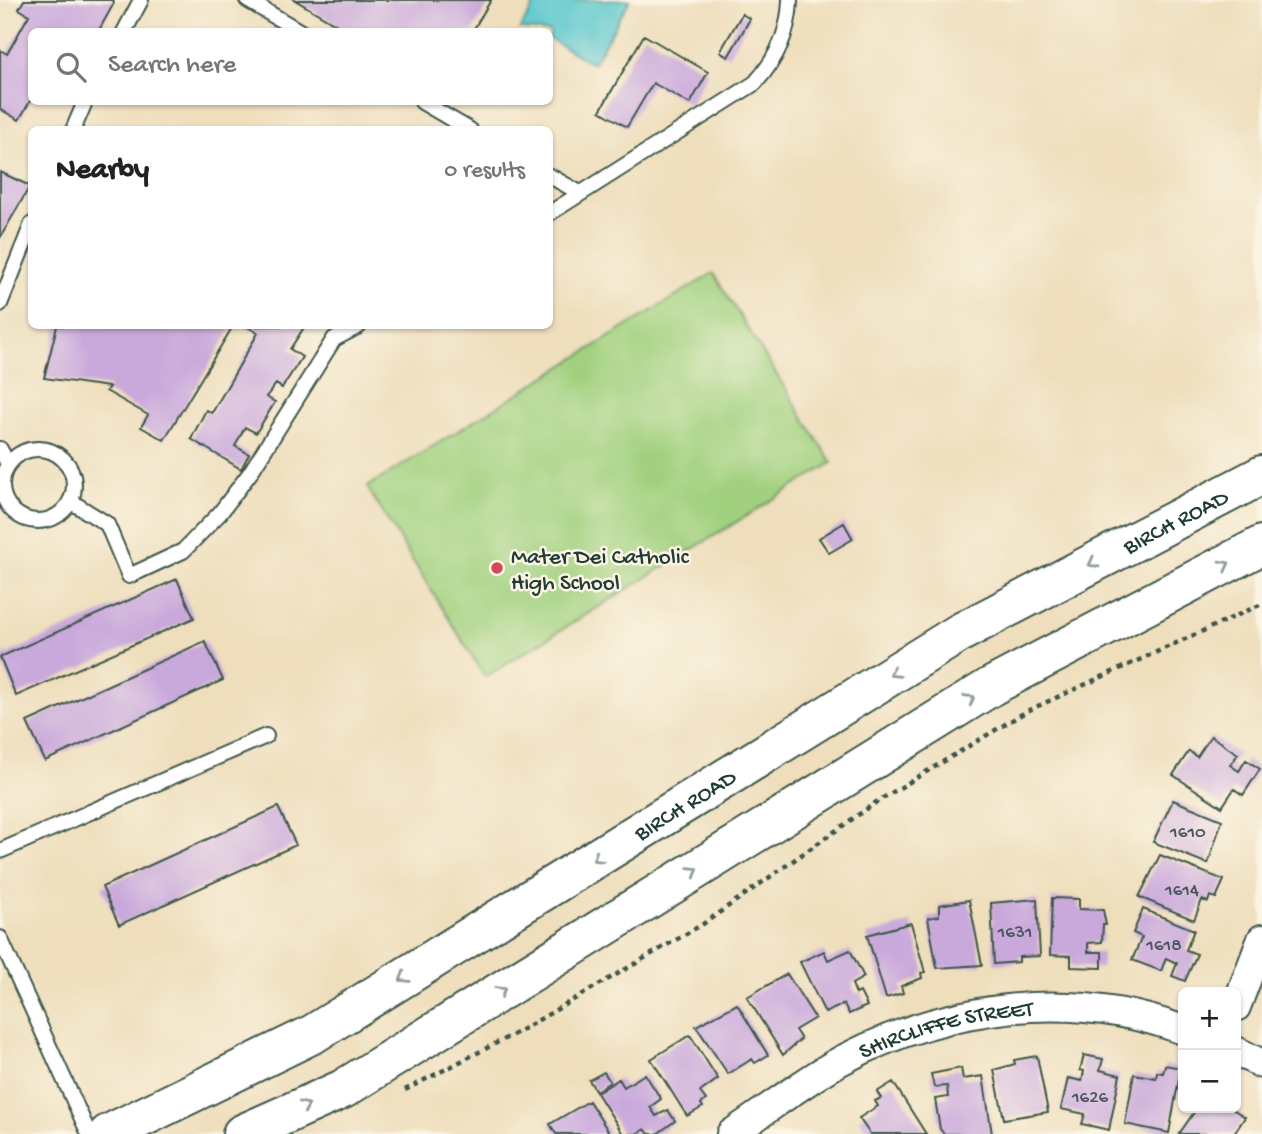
<!DOCTYPE html>
<meta charset="utf-8">
<style>
body{margin:0;font-family:"Gochi Hand",sans-serif;background:#f2f2f2;color:#222}
.controls{position:absolute;right:21px;bottom:21px;display:grid;overflow:hidden;border-radius:10px;box-shadow:0 2px 5px #0004}
.controls button{width:63px;height:63px;display:grid;place-items:center;padding:0;border:0;border-bottom:2px solid #e0e0e0;background:#fff;color:#222;font:35px sans-serif}
.list{margin:0;padding:0;list-style:none}
h2{display:flex;justify-content:space-between;align-items:center;height:91px;margin:0;padding:0 28px;font-size:30px}
h2 small{font-size:23px;font-weight:400;color:#767676}
.icon{flex:none;width:38px;height:38px;fill:none;stroke:currentColor;stroke-width:2;stroke-linecap:round;stroke-linejoin:round}
.map{position:relative;flex:none;width:1262px;height:1134px;overflow:hidden}
.search{position:absolute;background:#fff;box-shadow:0 2px 5px #0004;left:28px;top:28px;width:525px;height:77px;display:flex;align-items:center;gap:18px;box-sizing:border-box;padding:0 24px;border-radius:10px;color:#767676;font-size:26px}
.panel{position:absolute;background:#fff;box-shadow:0 2px 5px #0004;left:28px;top:126px;width:525px;height:203px;border-radius:10px}
.map>svg:first-child{display:block}
.green{fill:#a1d17f;stroke:#60875a;stroke-width:2}
.water{fill:#5bc8ce;stroke:#3d8281;stroke-width:2}
.building{fill:#c9a9db}
.lines{fill:none;stroke-linecap:round;stroke-linejoin:round}
.service-casing{stroke:#3e5548;stroke-width:18}
.minor-casing{stroke:#3e5548;stroke-width:32}
.secondary-casing{stroke:#3e5548;stroke-width:42}
.path{stroke:#3e5548;stroke-width:4.5;stroke-dasharray:5 5;stroke-linecap:butt}
.service{stroke:#fff;stroke-width:14}
.minor{stroke:#fff;stroke-width:28}
.secondary{stroke:#fff;stroke-width:38}
.oneway{stroke:#8f9e9a}
.poi-dot{fill:#d1495b;stroke:#fcf5e5;stroke-width:2.5}
.labels{text-anchor:middle;stroke-width:5;stroke-linejoin:round;paint-order:stroke}
.number-label{font-size:19px;fill:#4a585e}
.street-label{font-size:23px;fill:#1f3d34;stroke:#fcf5e5}
.poi-label{font-size:23px;fill:#1f3d34;stroke:#fcf5e5;text-anchor:start}
</style>
<div class="map">
<svg width="1262" height="1134" viewBox="0 0 1262 1134">
<rect width="100%" height="100%" fill="#fcf5e5"/>
<filter id="ink" filterUnits="userSpaceOnUse"><feTurbulence type="fractalNoise" baseFrequency=".0143" numOctaves="2"/><feDisplacementMap in="SourceGraphic" scale="14" xChannelSelector="R" yChannelSelector="G"/><feConvolveMatrix kernelMatrix="1 2 1 2 8 2 1 2 1" color-interpolation-filters="sRGB"/></filter>
<filter id="wash" filterUnits="userSpaceOnUse"><feTurbulence type="fractalNoise" baseFrequency=".00686" numOctaves="4" result="noise"/><feDisplacementMap in="SourceGraphic" scale="28" xChannelSelector="R" yChannelSelector="G"/><feGaussianBlur stdDeviation="1.57" result="paint"/><feColorMatrix in="noise" values="0 0 0 0 0 0 0 0 0 0 0 0 0 0 0 0 0 1.4 0 .05"/><feComposite in="paint" operator="in"/></filter>
<g filter="url(#wash)">
<rect width="100%" height="100%" fill="#eedebc"/>
<path class="green" d="M713,273L832,463L485,677L367,487Z"/>
<path class="water" d="M537,0H630L593,64L550,39V32L520,29Z"/>
<g id="blocks">
<path class="building" d="M24,0H113L114,3L98,32H32V98L19,120L0,109V50L7,54L29,15L19,9Z
M295,0H491L472,32H349Z
M742,14L750,19L728,57L720,52Z
M644,35L708,72L690,104L653,83L627,127L600,111Z
M0,172L30,186L0,238Z
M57,326H233L164,440L141,427L148,415L106,391L109,387L44,378Z
M246,326H305L290,349L302,357L282,388L276,384L266,397L275,402L256,433L245,427L235,446L249,454L241,469L191,439L206,410L212,413L258,333Z
M844,523L853,539L829,553L819,538Z
M177,579L194,618L16,696L0,657Z
M205,641L223,680L45,761L27,722Z
M1211,736L1238,754L1230,765L1239,771L1246,760L1260,769L1243,795L1234,789L1222,807L1173,775L1189,751L1197,757Z
M1173,800L1222,820L1208,864L1153,842Z
M278,807L296,845L119,925L102,887Z
M1160,855L1224,880L1216,898L1210,896L1208,902L1202,900L1194,920L1139,897Z
M1052,898L1079,899V909L1103,910L1106,925H1103L1102,942L1088,943V952H1102V968L1071,967V956L1050,955Z
M1037,899L1040,956L1019,957V962L994,964L991,903Z
M969,900L982,965L937,968L928,918L939,916V905Z
M1143,909L1194,930L1186,950L1197,954L1185,981L1172,976L1177,963L1166,958L1161,971L1132,960L1142,937L1133,933Z
M911,923L925,972L921,973L922,978L901,986L903,993L886,998L867,935Z
M850,950L864,977L852,984L856,994L860,992L867,1006L849,1014L844,1004L825,1013L800,962L824,951L828,960Z
M787,974L815,1018L795,1030L801,1039L783,1055L747,997Z
M737,1004L768,1055L755,1063L752,1059L728,1074L696,1026Z
M690,1035L718,1079L700,1092L706,1100L701,1104L703,1107L687,1116L651,1059Z
M1084,1055L1103,1059L1100,1070L1120,1075L1109,1130L1082,1124L1085,1114L1061,1109L1068,1078L1082,1081L1084,1071L1080,1070Z
M1037,1056L1048,1112L1004,1119L994,1070L1015,1064L1014,1060Z
M1165,1065L1181,1068L1169,1133L1125,1124L1134,1074L1156,1078L1157,1072L1163,1073Z
M961,1068L963,1079L983,1076L992,1134H944L940,1129L935,1099L948,1097L947,1086L934,1087L931,1074Z
M604,1072L610,1082L596,1091L589,1080Z
M645,1074L661,1099L650,1107L656,1116L668,1110L675,1121L657,1134H649L645,1129L636,1134H623L597,1093L619,1079L624,1087Z
M893,1082L926,1134H870L859,1118L878,1106L875,1101L881,1098L877,1092Z
M589,1101L610,1134H556L550,1124Z
M1197,1108H1231L1245,1117L1234,1134H1179Z"/>
</g>
</g>
<g filter="url(#ink)">
<use href="#blocks" fill-opacity="0" stroke="#3e5548" stroke-width="2"/>
<g class="lines">
<defs>
<path id="service" d="M247,0L301,32
M124,32L141,0
M422,102L470,130
M73,130L85,102
M550,176L580,193
M550,213L755,83C777,59 789,33 790,0
M0,304L32,224
M0,449L8,464
M2 485a36 36 0 1 1 72 0a36 36 0 1 1-72 0Z
M70,501L107,524L129,576L183,551L220,513L250,473L334,339L359,326
M0,851L266,736
M0,938L89,1134"/>
<g id="minor">
<path d="M1236,1007L1262,939"/>
<path d="M1236,1051L1262,1064"/>
<path id="s1" d="M731,1134C767,1110 804,1081 842,1060C947,1005 1071,988 1183,1030"/>
</g>
<g id="secondary">
<path id="s2" d="M108,1134L313,1034L961,632L1262,475"/>
<path d="M242,1134L343,1089L992,686L1262,545"/>
</g>
</defs>
<use href="#service" class="service-casing"/>
<use href="#minor" class="minor-casing"/>
<use href="#secondary" class="secondary-casing"/>
<path class="path" d="M405,1090L518,1032L703,924L878,801L1027,711L1262,604"/>
<use href="#service" class="service"/>
<use href="#minor" class="minor"/>
<use href="#secondary" class="secondary"/>
</g>
<defs><path id="oneway-chevron" d="M-2-3.5L2.5 0L-2 3.5" fill="none" stroke-width="1.6" stroke-linecap="round" stroke-linejoin="round" transform="scale(1.75)"/></defs>
<g class="oneway">
<use href="#oneway-chevron" transform="translate(1093 563) rotate(152)"/>
<use href="#oneway-chevron" transform="translate(1225 565) rotate(-28)"/>
<use href="#oneway-chevron" transform="translate(894 673) rotate(148)"/>
<use href="#oneway-chevron" transform="translate(970 699) rotate(-32)"/>
<use href="#oneway-chevron" transform="translate(597 858) rotate(148)"/>
<use href="#oneway-chevron" transform="translate(694 871) rotate(-32)"/>
<use href="#oneway-chevron" transform="translate(404 978) rotate(148)"/>
<use href="#oneway-chevron" transform="translate(501 991) rotate(-32)"/>
<use href="#oneway-chevron" transform="translate(305 1106) rotate(-24)"/>
</g>
</g>
<circle class="poi-dot" cx="497" cy="568" r="7"/>
<g class="labels">
<g class="number-label">
<text x="1188" y="837">1610</text>
<text x="1182" y="895">1614</text>
<text x="1015" y="937">1631</text>
<text x="1164" y="950">1618</text>
<text x="1090" y="1102">1626</text>
</g>
<g class="street-label">
<text dy="8" stroke="none"><textPath href="#s2" startOffset="1232">BIRCH ROAD</textPath></text>
<text dy="8" stroke="none"><textPath href="#s2" startOffset="665">BIRCH ROAD</textPath></text>
<text dy="8" stroke="none"><textPath href="#s1" startOffset="243">SHIRCLIFFE STREET</textPath></text>
</g>
<g class="poi-label">
<text x="511" y="563">Mater Dei Catholic<tspan x="511" dy="26">High School</tspan></text>
</g>
</g>
</svg>
<div class="controls">
<button>+</button>
<button>−</button>
</div>
<div class="search"><svg class="icon" aria-label="search" viewBox="0 0 24 24"><circle cx="10" cy="10" r="6"/><path d="M15 15l6 6"/></svg>Search here</div>
<section class="panel">
<h2>Nearby<small>0 results</small></h2>
<ul class="list">
</ul>
</section>
</div>
